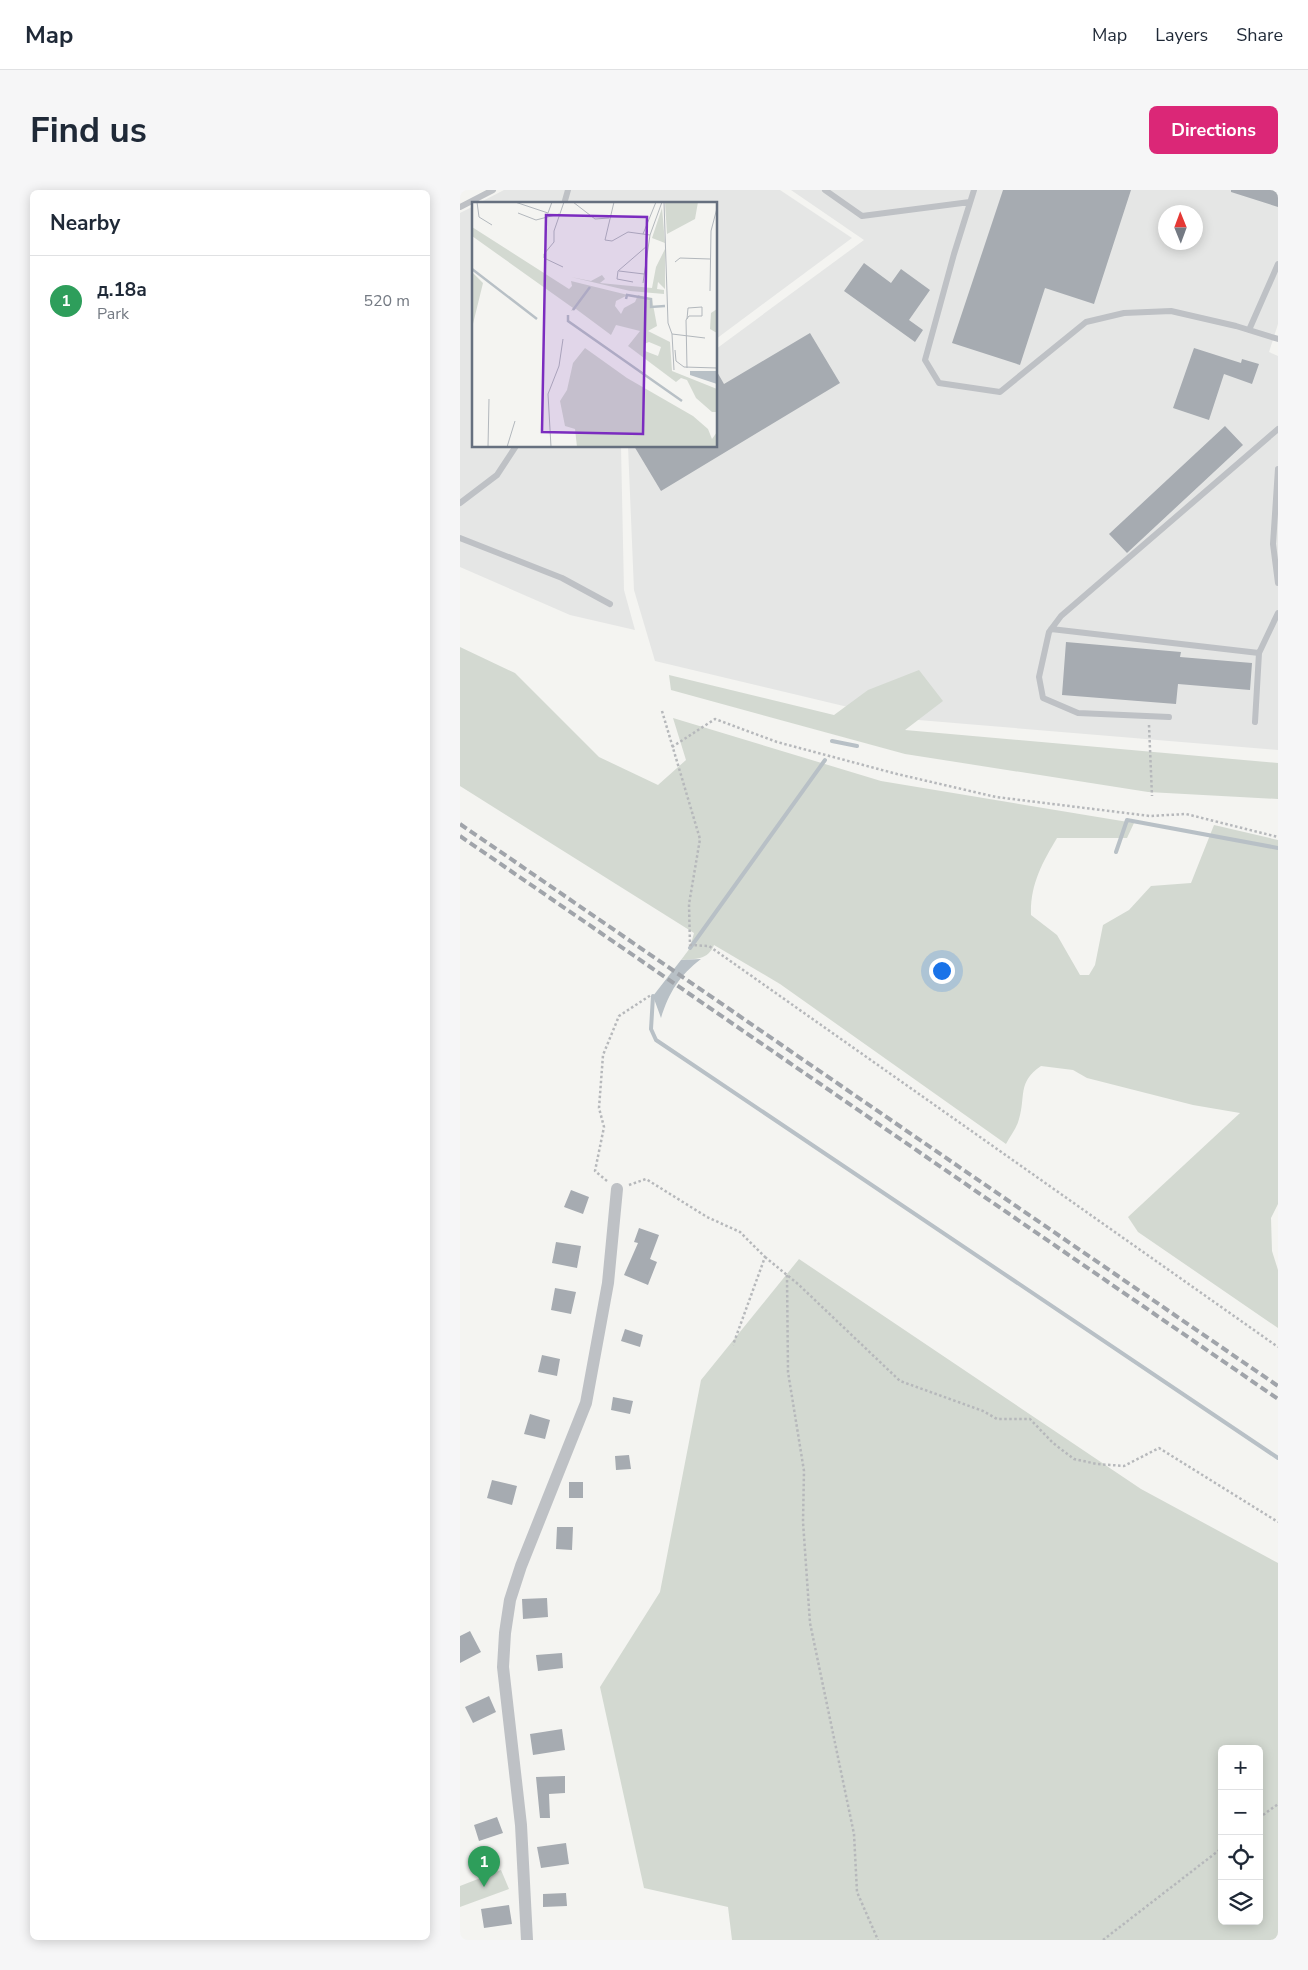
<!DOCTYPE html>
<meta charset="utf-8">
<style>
body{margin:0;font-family:"Nunito Sans",sans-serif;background:#f6f6f7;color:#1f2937}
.controls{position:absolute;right:15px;bottom:15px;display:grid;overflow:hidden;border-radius:8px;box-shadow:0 2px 12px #0003}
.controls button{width:45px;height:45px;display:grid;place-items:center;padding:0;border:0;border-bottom:1px solid #e0e1e3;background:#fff;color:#1f2937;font:25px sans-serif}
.compass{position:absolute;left:698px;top:15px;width:45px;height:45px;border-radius:50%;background:#fff;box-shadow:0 2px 12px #0003;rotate:359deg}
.you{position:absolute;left:481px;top:780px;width:18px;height:18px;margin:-12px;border:4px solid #fff;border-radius:50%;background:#1a73e8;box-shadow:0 0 0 8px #1a73e833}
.badge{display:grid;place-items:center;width:32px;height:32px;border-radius:50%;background:#db2777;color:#fff;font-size:16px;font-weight:700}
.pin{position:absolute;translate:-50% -41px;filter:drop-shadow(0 1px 2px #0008)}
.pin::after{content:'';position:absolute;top:26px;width:18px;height:15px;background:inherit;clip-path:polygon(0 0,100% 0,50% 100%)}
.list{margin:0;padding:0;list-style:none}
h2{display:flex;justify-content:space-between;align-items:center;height:65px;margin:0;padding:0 20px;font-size:21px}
h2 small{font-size:16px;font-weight:400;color:#747a83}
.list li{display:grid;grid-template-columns:32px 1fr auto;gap:15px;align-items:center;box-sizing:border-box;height:90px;padding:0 20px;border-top:1px solid #e0e1e3}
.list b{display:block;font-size:19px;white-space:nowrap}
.list p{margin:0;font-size:16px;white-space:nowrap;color:#747a83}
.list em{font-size:16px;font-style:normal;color:#747a83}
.icon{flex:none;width:28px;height:28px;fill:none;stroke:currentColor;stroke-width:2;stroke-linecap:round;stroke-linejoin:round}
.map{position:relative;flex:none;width:818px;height:1750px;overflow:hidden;border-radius:8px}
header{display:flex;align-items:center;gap:30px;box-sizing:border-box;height:70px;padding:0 25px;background:#fff;border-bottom:1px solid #e0e1e3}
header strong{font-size:24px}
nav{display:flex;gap:28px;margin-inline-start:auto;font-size:18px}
.intro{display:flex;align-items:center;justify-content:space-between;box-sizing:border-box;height:120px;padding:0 30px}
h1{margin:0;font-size:35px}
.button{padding:12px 22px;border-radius:8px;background:#db2777;color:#fff;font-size:18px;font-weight:700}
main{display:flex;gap:30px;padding:0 30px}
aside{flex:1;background:#fff;border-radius:8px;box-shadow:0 2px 12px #0003}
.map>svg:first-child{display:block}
.built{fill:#e5e6e5;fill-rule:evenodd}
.green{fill:#d3d9d1;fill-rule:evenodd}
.water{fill:#b8c0c6}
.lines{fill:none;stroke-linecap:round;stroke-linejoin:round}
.stream{stroke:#b8c0c6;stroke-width:4}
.building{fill:#a6abb1}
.path{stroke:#b6b8bb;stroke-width:2.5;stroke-dasharray:2.5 2.5;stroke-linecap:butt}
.service{stroke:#bec1c5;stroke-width:6}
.minor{stroke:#bec1c5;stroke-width:12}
.rail{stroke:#a0a4aa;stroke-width:4;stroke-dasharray:8 4;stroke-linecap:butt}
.inset-river{fill:none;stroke:#b8c0c6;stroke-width:2.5}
.inset-road{fill:none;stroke:#b2b7bc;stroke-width:1}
.view{fill:#7b2cbf;fill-opacity:0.15;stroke:#7b2cbf;stroke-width:2.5}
.inset-edge{fill:none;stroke:#66707f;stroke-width:2.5}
</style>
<header>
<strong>Map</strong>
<nav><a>Map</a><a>Layers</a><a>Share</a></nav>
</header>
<div class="intro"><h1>Find us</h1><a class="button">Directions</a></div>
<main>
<aside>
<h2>Nearby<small></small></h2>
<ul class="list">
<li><span class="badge" style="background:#2e9e5b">1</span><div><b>д.18а</b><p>Park</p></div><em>520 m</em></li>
</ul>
</aside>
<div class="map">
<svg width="818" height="1750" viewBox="0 0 818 1750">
<rect width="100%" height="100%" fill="#f4f4f1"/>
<path class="built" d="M44,0H320L392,48L256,149V14H17Z
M331,0H818V134L809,162L818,166V560L434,528L195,471L174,400L168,256H256V159L404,50ZM706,22H736V52H706Z
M14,16V256H161L164,400L175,440L110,425L0,377V23Z"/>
<path class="green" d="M0,457L55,483L139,567L198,595L226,570L213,528L421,591L674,633L667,648H597C582,673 570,695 571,725L597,745L620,785H629L635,775L643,735L669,720L691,696L731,693L754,635L818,650V1014L811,1028L812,1061L818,1080V1138L678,1042L668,1027L780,923L733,915L627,888L613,880L581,876C557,892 566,907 559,929C557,938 550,946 546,954L320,794L254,755C248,770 236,769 221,770L230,758L234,743L0,596Z
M459,480L483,511L445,540L818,573V609L688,602L445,564L211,500L209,485L374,525L408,500Z
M339,1069L681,1299L818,1373V1750H272L268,1717L184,1698L140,1497L200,1402L241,1190ZM762,1559H799V1731H762Z
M41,1680L49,1699L0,1717V1696Z"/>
<path class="water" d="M241,769C220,785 209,802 201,828L193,806L221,770Z"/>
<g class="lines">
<path class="stream" d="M372,551L397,556
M656,662L667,630L818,658
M230,758L365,570
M193,806L191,839L196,850L818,1268"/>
</g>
<path class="building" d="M543,0H671L634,114L585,98L560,175L492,153Z
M771,0H818V17L771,2Z
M404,73L431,93L441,79L470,100L449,130L463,140L455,152L384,101Z
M350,143L380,193L201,301L174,256H256V180L264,194Z
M734,158L781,173L782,169L799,174L792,194L764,184L749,230L713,218Z
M765,236L783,255L667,363L649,344Z
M606,452L721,462L720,467L792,473L790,500L718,494L716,514L602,505Z
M111,1000L129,1007L123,1024L104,1017Z
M179,1038L199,1045L190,1069L197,1072L188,1095L164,1085L178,1053L174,1052Z
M96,1052L121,1056L117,1078L92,1073Z
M95,1098L116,1102L111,1124L91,1120Z
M165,1139L183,1145L180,1157L161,1151Z
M82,1165L100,1169L97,1186L78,1182Z
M153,1207L173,1211L170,1224L151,1220Z
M70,1224L90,1230L85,1249L64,1244Z
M169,1265L171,1279L156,1280L155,1266Z
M32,1290L57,1296L52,1315L27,1308Z
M109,1292H123V1308H109Z
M97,1337H113L112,1360L96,1359Z
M87,1408L88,1427L63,1429L62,1409Z
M10,1441L21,1462L0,1473V1446Z
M102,1463L103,1478L78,1481L76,1465Z
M29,1506L36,1522L13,1533L5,1517Z
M102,1539L105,1560L73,1565L70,1544Z
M105,1586V1603L89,1604L90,1628H80L76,1587Z
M37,1627L43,1643L19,1651L14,1635Z
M106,1653L109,1674L81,1678L77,1657Z
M106,1703L107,1716L83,1717V1704Z
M49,1715L52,1734L24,1738L21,1719Z"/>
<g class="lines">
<path class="path" d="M202,521L240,649L229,714L230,755L249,756L818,1157
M689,535L692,606
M212,557L255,529L317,552L437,584L536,607L690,626L726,624L818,647
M147,991L135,981L144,937L139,918L143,865L159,826L191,805
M169,995L186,989L247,1027L280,1042L305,1067L273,1155
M305,1067L338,1094L440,1191L523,1221L537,1229H570L593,1253L614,1269L637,1274L664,1276L699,1258L818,1332
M327,1085L328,1182L344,1281L343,1332L350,1433L394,1644L397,1702L418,1750
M799,1628L818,1614
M643,1750L762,1658"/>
<path class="service" d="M365,0L402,26L510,12
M514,0L494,64L465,170L479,193L540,202L626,132L664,123L711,121L776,136L818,149
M104,14L108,0
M0,17L33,0
M789,140L818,74
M818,279L813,354L818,393
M0,313L37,285L56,256
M0,348L102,388L150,414
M591,439L799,463
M709,527L618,523L583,508L579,487L589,442L601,426L818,239
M795,532L799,463L818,423"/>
<path class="minor" d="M67,1750L61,1635L43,1477L45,1443L50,1410L61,1376L126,1213L148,1093L157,999"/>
<path class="rail" d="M0,634L818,1196
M0,646L818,1209"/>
</g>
<g transform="translate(12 12)">
<rect width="245" height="245" fill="#f4f4f1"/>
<path d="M193,0H226L223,17L195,32ZM190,6L193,41L180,36ZM0,25L97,87L100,84L99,79L156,93L144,99L143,104L149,112L152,106L163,100L166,93L180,97L185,124L176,129L198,140L200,169L245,187V210H240L224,196L215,178L209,176L204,180L156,144L168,129L144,123L139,133L104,107L99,109L101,106L0,34ZM177,140L189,145L186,154L173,149L172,142ZM193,47V87L186,80L185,87L192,88V92L158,89L99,75L119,79L130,73L133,77L128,81L180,86L184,65ZM0,70L11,81L0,126ZM245,107V131L238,127L239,111ZM113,146L155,176L221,214L236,227L240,237L245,230V245H105L103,227L93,224L88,199L95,188L101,161Z" fill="#d3d9d1" fill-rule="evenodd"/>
<path d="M218,169H245V182L218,173Z" fill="#b8c0c6"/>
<path class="inset-river" d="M0,67L65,117M154,97L155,93L179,97V105L193,104M101,108L118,85M96,113V119L210,199"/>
<path class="inset-road" d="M5,0L7,15L20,23M43,0L76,11L80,0M101,0L123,17L137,16M142,0L133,38L140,39L156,30L178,33M192,0L196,121L200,132L202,168M46,11L64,18L87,12M171,32L184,0M203,60L208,56L238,57M91,65L72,56V52L82,40V29L92,0M147,69L172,72M161,80L145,77L146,69L175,44M171,81L178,33L190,0M238,89L239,29L245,6M215,117L216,106L230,105V114H217L214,118L215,166M200,132L233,136M203,148L204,159L212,165L245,166M16,245L17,197M35,245L43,219M79,245L76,192L87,164L91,137"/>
<path class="view" d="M74,13L175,15L171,232L70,230Z"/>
<rect width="245" height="245" class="inset-edge"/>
</g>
</svg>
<div class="controls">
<button>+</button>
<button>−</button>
<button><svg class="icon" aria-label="locate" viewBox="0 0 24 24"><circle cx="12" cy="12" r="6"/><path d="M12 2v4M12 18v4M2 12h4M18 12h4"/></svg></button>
<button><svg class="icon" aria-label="layers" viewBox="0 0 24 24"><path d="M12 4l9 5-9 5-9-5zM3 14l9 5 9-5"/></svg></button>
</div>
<svg class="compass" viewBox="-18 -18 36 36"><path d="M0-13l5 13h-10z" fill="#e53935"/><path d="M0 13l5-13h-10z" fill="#747a83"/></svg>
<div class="you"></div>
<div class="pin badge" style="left:24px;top:1697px;background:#2e9e5b">1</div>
</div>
</main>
